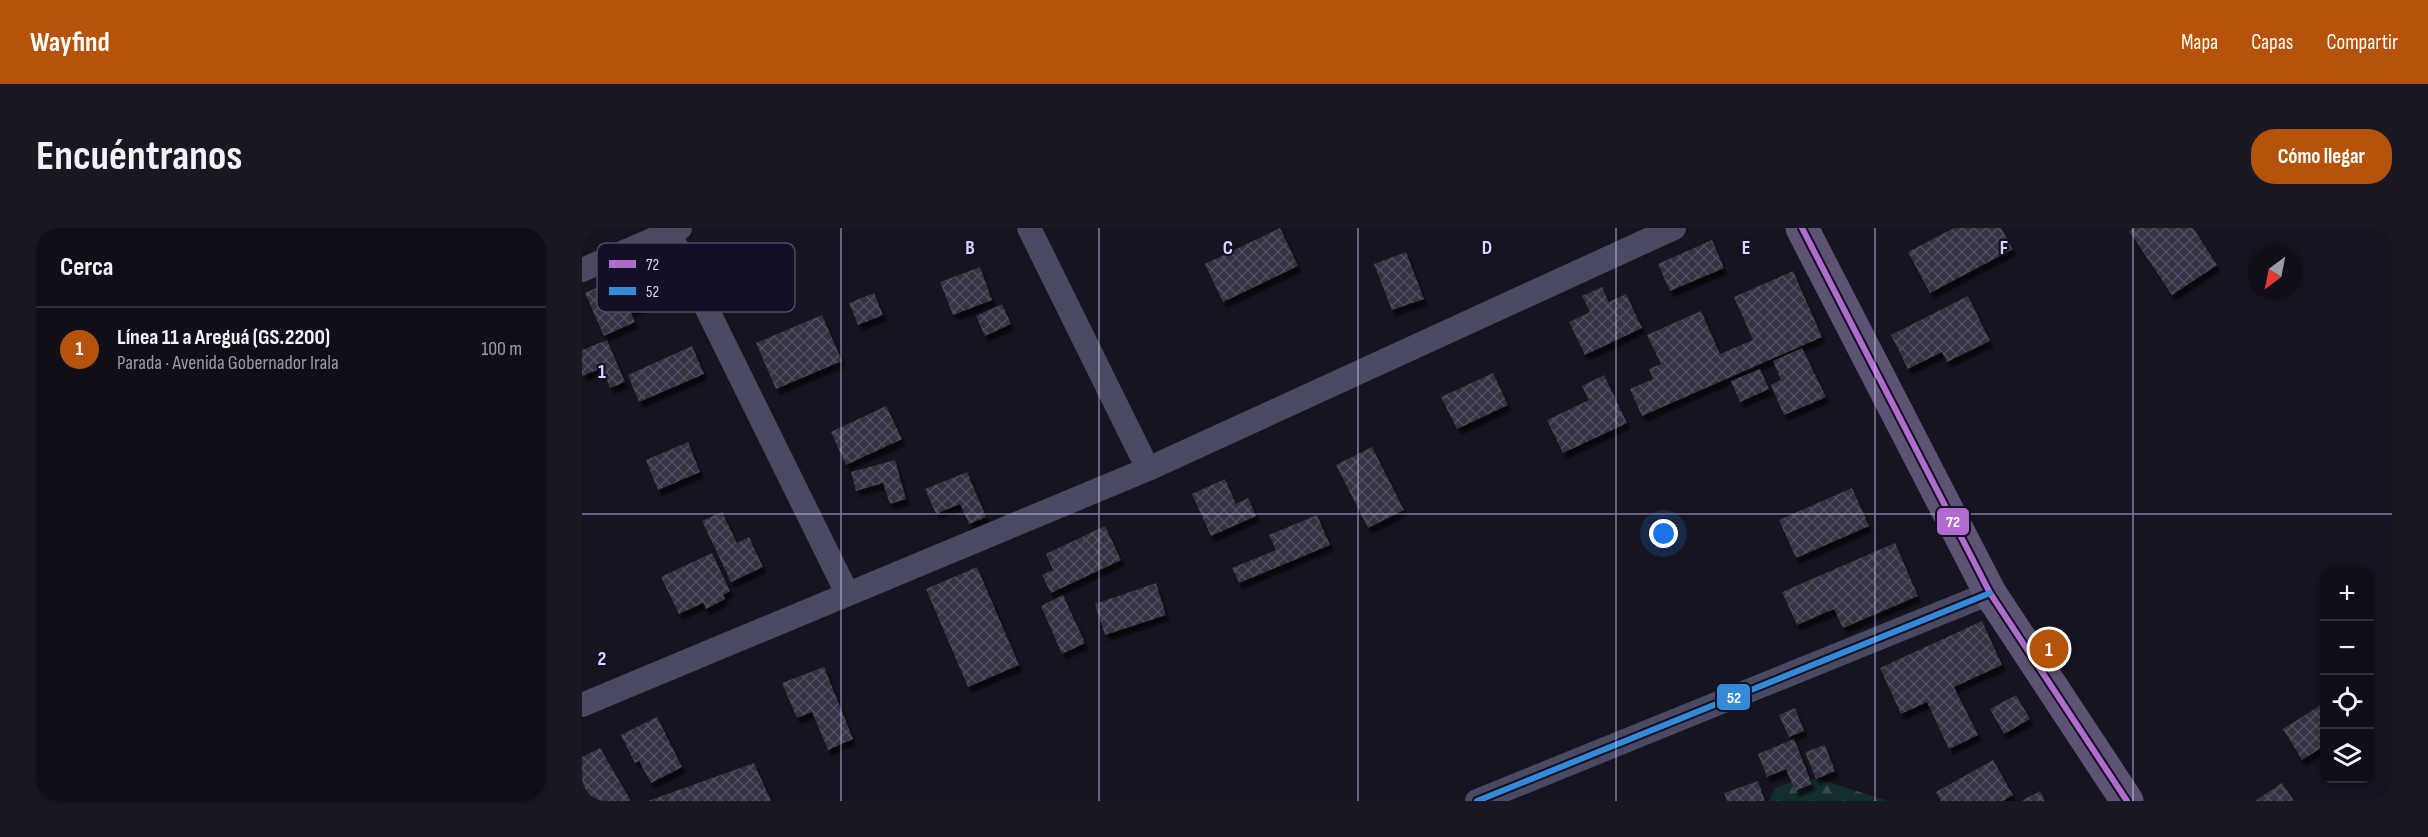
<!DOCTYPE html>
<html lang="es">
<meta charset="utf-8">
<style>
body{margin:0;font-family:"Sofia Sans Condensed",sans-serif;background:#191822;color:#f1f3f6}
.controls{position:absolute;right:18px;bottom:18px;display:grid;overflow:hidden;border-radius:12px;box-shadow:0 2px 4px #0004}
.controls button{width:54px;height:54px;display:grid;place-items:center;padding:0;border:0;border-bottom:2px solid #302f38;background:#100f19;color:#f1f3f6;font:30px sans-serif}
.compass{position:absolute;left:1666px;top:18px;width:54px;height:54px;border-radius:50%;background:#100f19;box-shadow:0 2px 4px #0004;rotate:212deg}
.you{position:absolute;left:1082px;top:306px;width:21px;height:21px;margin:-15px;border:4px solid #fff;border-radius:50%;background:#1a73e8;box-shadow:0 0 0 9px #1a73e833}
.badge{display:grid;place-items:center;width:39px;height:39px;border-radius:50%;background:#b45309;color:#fff;font-size:20px;font-weight:700}
.pin{position:absolute;translate:-50% -50%;border:3px solid #fff;box-shadow:0 2px 6px #0006}
.list{margin:0;padding:0;list-style:none}
h2{display:flex;justify-content:space-between;align-items:center;height:78px;margin:0;padding:0 24px;font-size:26px}
h2 small{font-size:20px;font-weight:400;color:#9c9ca2}
.list li{display:grid;grid-template-columns:39px 1fr auto;gap:18px;align-items:center;box-sizing:border-box;height:84px;padding:0 24px;border-top:2px solid #302f38}
.list b{display:block;font-size:22px;white-space:nowrap}
.list p{margin:0;font-size:20px;white-space:nowrap;color:#9c9ca2}
.list em{font-size:20px;font-style:normal;color:#9c9ca2}
.icon{flex:none;width:33px;height:33px;fill:none;stroke:currentColor;stroke-width:2;stroke-linecap:round;stroke-linejoin:round}
.map{position:relative;flex:none;width:1810px;height:573px;overflow:hidden;border-radius:24px}
header{display:flex;align-items:center;gap:36px;box-sizing:border-box;height:84px;padding:0 30px;background:#b45309;color:#fff}
header strong{font-size:28px}
nav{display:flex;gap:33px;margin-inline-start:auto;font-size:21px}
.intro{display:flex;align-items:center;justify-content:space-between;box-sizing:border-box;height:144px;padding:0 36px}
h1{margin:0;font-size:42px}
.button{padding:15px 27px;border-radius:24px;background:#b45309;color:#fff;font-size:21px;font-weight:700}
main{display:flex;gap:36px;padding:0 36px}
aside{flex:1;background:#100f19;border-radius:24px;box-shadow:0 2px 4px #0004}
.map>svg:first-child{display:block}
.forest{fill:url(#forest-firs)}
.building{fill:url(#building-cross-hatch);filter:url(#shadow)}
.lines{fill:none;stroke-linecap:round;stroke-linejoin:round}
.minor{stroke:#4a4962;stroke-width:24}
.primary{stroke:#5e5373;stroke-width:33}
.bus-1-casing{stroke:#130f26;stroke-width:10}
.bus-2-casing{stroke:#130f26;stroke-width:10}
.bus-1{stroke:#b06ccc;stroke-width:6}
.bus-2{stroke:#338bd7;stroke-width:6}
.grid{fill:none;stroke:#d9d4ff;stroke-width:1.5;stroke-opacity:0.55}
.key{fill:#130f26;stroke:#4e4a67;stroke-width:1.5}
.key-label{font-size:16px;fill:#d9d4ff}
.grid-label{font-size:20px;text-anchor:middle;font-weight:bold;fill:#d9d4ff;stroke:#130f26;stroke-width:4.5;stroke-linejoin:round;paint-order:stroke}
.line-badge{stroke:#130f26;stroke-width:2}
.badge-label{font-size:16px;text-anchor:middle;font-weight:bold;fill:#fff}
</style>
<header>
<strong>Wayfind</strong>
<nav><a>Mapa</a><a>Capas</a><a>Compartir</a></nav>
</header>
<div class="intro"><h1>Encuéntranos</h1><a class="button">Cómo llegar</a></div>
<main>
<aside>
<h2>Cerca<small></small></h2>
<ul class="list">
<li><span class="badge">1</span><div><b>Línea 11 a Areguá (GS.2200)</b><p>Parada · Avenida Gobernador Irala</p></div><em>100 m</em></li>
</ul>
</aside>
<div class="map">
<svg width="1810" height="573" viewBox="0 0 1810 573">
<defs>
<pattern id="forest-firs" width="22" height="20" patternUnits="userSpaceOnUse" patternTransform="scale(1.5)"><rect width="22" height="20" fill="#132c2d"/><path d="M5 1l3.5 6h-7zM16 11l3.5 6h-7z" fill="#354a4c"/></pattern>
<pattern id="building-cross-hatch" width="8" height="8" patternUnits="userSpaceOnUse" patternTransform="scale(1.5)"><rect width="8" height="8" fill="#343243"/><path d="M0 0l8 8M0 8l8-8" fill="none" stroke="#514f5f"/></pattern>
<filter id="shadow"><feDropShadow dx="3.5" dy="6" stdDeviation="1.5" flood-color="#0009"/></filter>
</defs>
<rect width="100%" height="100%" fill="#161421"/>
<path class="forest" d="M1236,551L1303,572L1305,573H1187L1193,560L1214,552Z"/>
<path class="building" d="M698,0L716,38L641,74L623,36Z
M1372,0H1419L1431,21L1348,65L1326,24Z
M1552,0H1611L1635,37L1590,67L1547,3Z
M1130,12L1142,40L1088,63L1076,36Z
M824,24L842,71L810,82L792,36Z
M61,39L75,72L48,83L53,94L22,108L3,65Z
M398,39L410,72L371,87L358,54Z
M1211,43L1240,109L1060,188L1048,161L1071,151L1067,141L1079,136L1065,107L1119,83L1138,126L1171,112L1152,69Z
M1020,59L1027,74L1044,66L1060,100L1003,127L987,94L1008,84L1000,68Z
M292,65L301,87L276,97L267,75Z
M1386,68L1408,113L1365,134L1360,124L1326,141L1309,107Z
M420,76L429,96L403,108L394,88Z
M240,87L260,133L194,161L174,115Z
M25,112L43,154L28,160L20,140L0,148V122Z
M110,118L122,146L57,174L46,147Z
M1220,120L1244,169L1202,187L1189,157L1199,152L1191,133Z
M1178,141L1187,161L1158,174L1149,153Z
M911,145L926,177L875,201L859,169Z
M1022,147L1045,195L981,225L965,192L1007,172L1000,158Z
M304,178L320,211L264,237L249,204Z
M106,214L118,244L76,262L64,232Z
M790,219L822,282L786,300L754,237Z
M313,232L324,271L308,276L301,255L274,263L269,244Z
M385,244L404,289L387,296L378,276L354,286L343,261Z
M643,251L654,276L666,270L674,288L629,308L610,266Z
M1270,260L1287,298L1214,330L1197,292Z
M140,284L155,315L167,309L181,339L149,354L120,293Z
M735,287L748,317L657,355L650,340L694,322L687,307Z
M523,298L539,332L469,365L460,347L471,342L464,326Z
M1313,315L1336,368L1261,400L1252,381L1215,397L1200,364Z
M130,325L148,363L141,367L143,371L124,381L121,375L97,386L79,349Z
M395,339L437,437L386,459L344,361Z
M574,355L584,387L523,407L513,376Z
M481,367L503,415L480,426L459,378Z
M1400,393L1420,437L1372,459L1396,507L1367,521L1345,474L1319,486L1298,440Z
M242,439L271,511L246,522L230,484L215,490L200,455Z
M1434,467L1448,491L1422,506L1408,481Z
M1742,475V518L1720,532L1701,501Z
M1213,480L1222,503L1207,509L1197,487Z
M75,489L100,539L69,555L57,533L53,535L39,507Z
M1212,511L1230,556L1213,563L1204,541L1185,549L1176,526Z
M1243,517L1253,543L1234,551L1223,524Z
M18,520L49,573H0V529Z
M1411,532L1431,567L1421,573H1359L1354,564Z
M172,535L189,573H66Z
M1176,553L1183,573H1145L1142,565Z
M1700,555L1712,573H1673Z
M1458,563L1463,573H1439Z"/>
<g class="lines">
<path class="minor" d="M447,0L566,241
M87,4L265,365
M0,42L98,0
M0,477L566,241L1092,0
M895,573L1408,365"/>
<path class="primary" d="M1220,0L1408,365L1545,573"/>
<defs>
<path id="bus-1" d="M1220,0L1408,365L1545,573"/>
<path id="bus-2" d="M895,573L1408,365"/>
</defs>
<use href="#bus-1" class="bus-1-casing"/>
<use href="#bus-2" class="bus-2-casing"/>
<use href="#bus-1" class="bus-1"/>
<use href="#bus-2" class="bus-2"/>
</g>
<path class="grid" d="M259,0V573M517,0V573M776,0V573M1034,0V573M1293,0V573M1551,0V573M0,286H1810"/>
<rect x="15" y="15" width="198" height="69" rx="9" class="key"/>
<rect x="27" y="32" width="27" height="8" fill="#b06ccc"/>
<rect x="27" y="59" width="27" height="8" fill="#338bd7"/>
<g class="key-label">
<text x="64" y="42">72</text>
<text x="64" y="69">52</text>
</g>
<g class="grid-label">
<text x="388" y="26">B</text>
<text x="646" y="26">C</text>
<text x="905" y="26">D</text>
<text x="1164" y="26">E</text>
<text x="1422" y="26">F</text>
<text x="20" y="150">1</text>
<text x="20" y="437">2</text>
</g>
<g class="line-badge">
<rect x="1354" y="279" width="34" height="29" rx="6" fill="#b06ccc"/>
<rect x="1134" y="455" width="35" height="28" rx="6" fill="#338bd7"/>
</g>
<g class="badge-label">
<text x="1371" y="299">72</text>
<text x="1152" y="475">52</text>
</g>
</svg>
<div class="controls">
<button>+</button>
<button>−</button>
<button><svg class="icon" aria-label="locate" viewBox="0 0 24 24"><circle cx="12" cy="12" r="6"/><path d="M12 2v4M12 18v4M2 12h4M18 12h4"/></svg></button>
<button><svg class="icon" aria-label="layers" viewBox="0 0 24 24"><path d="M12 4l9 5-9 5-9-5zM3 14l9 5 9-5"/></svg></button>
</div>
<svg class="compass" viewBox="-18 -18 36 36"><path d="M0-13l5 13h-10z" fill="#e53935"/><path d="M0 13l5-13h-10z" fill="#9c9ca2"/></svg>
<div class="you"></div>
<div class="pin badge" style="left:1467px;top:421px">1</div>
</div>
</main>
